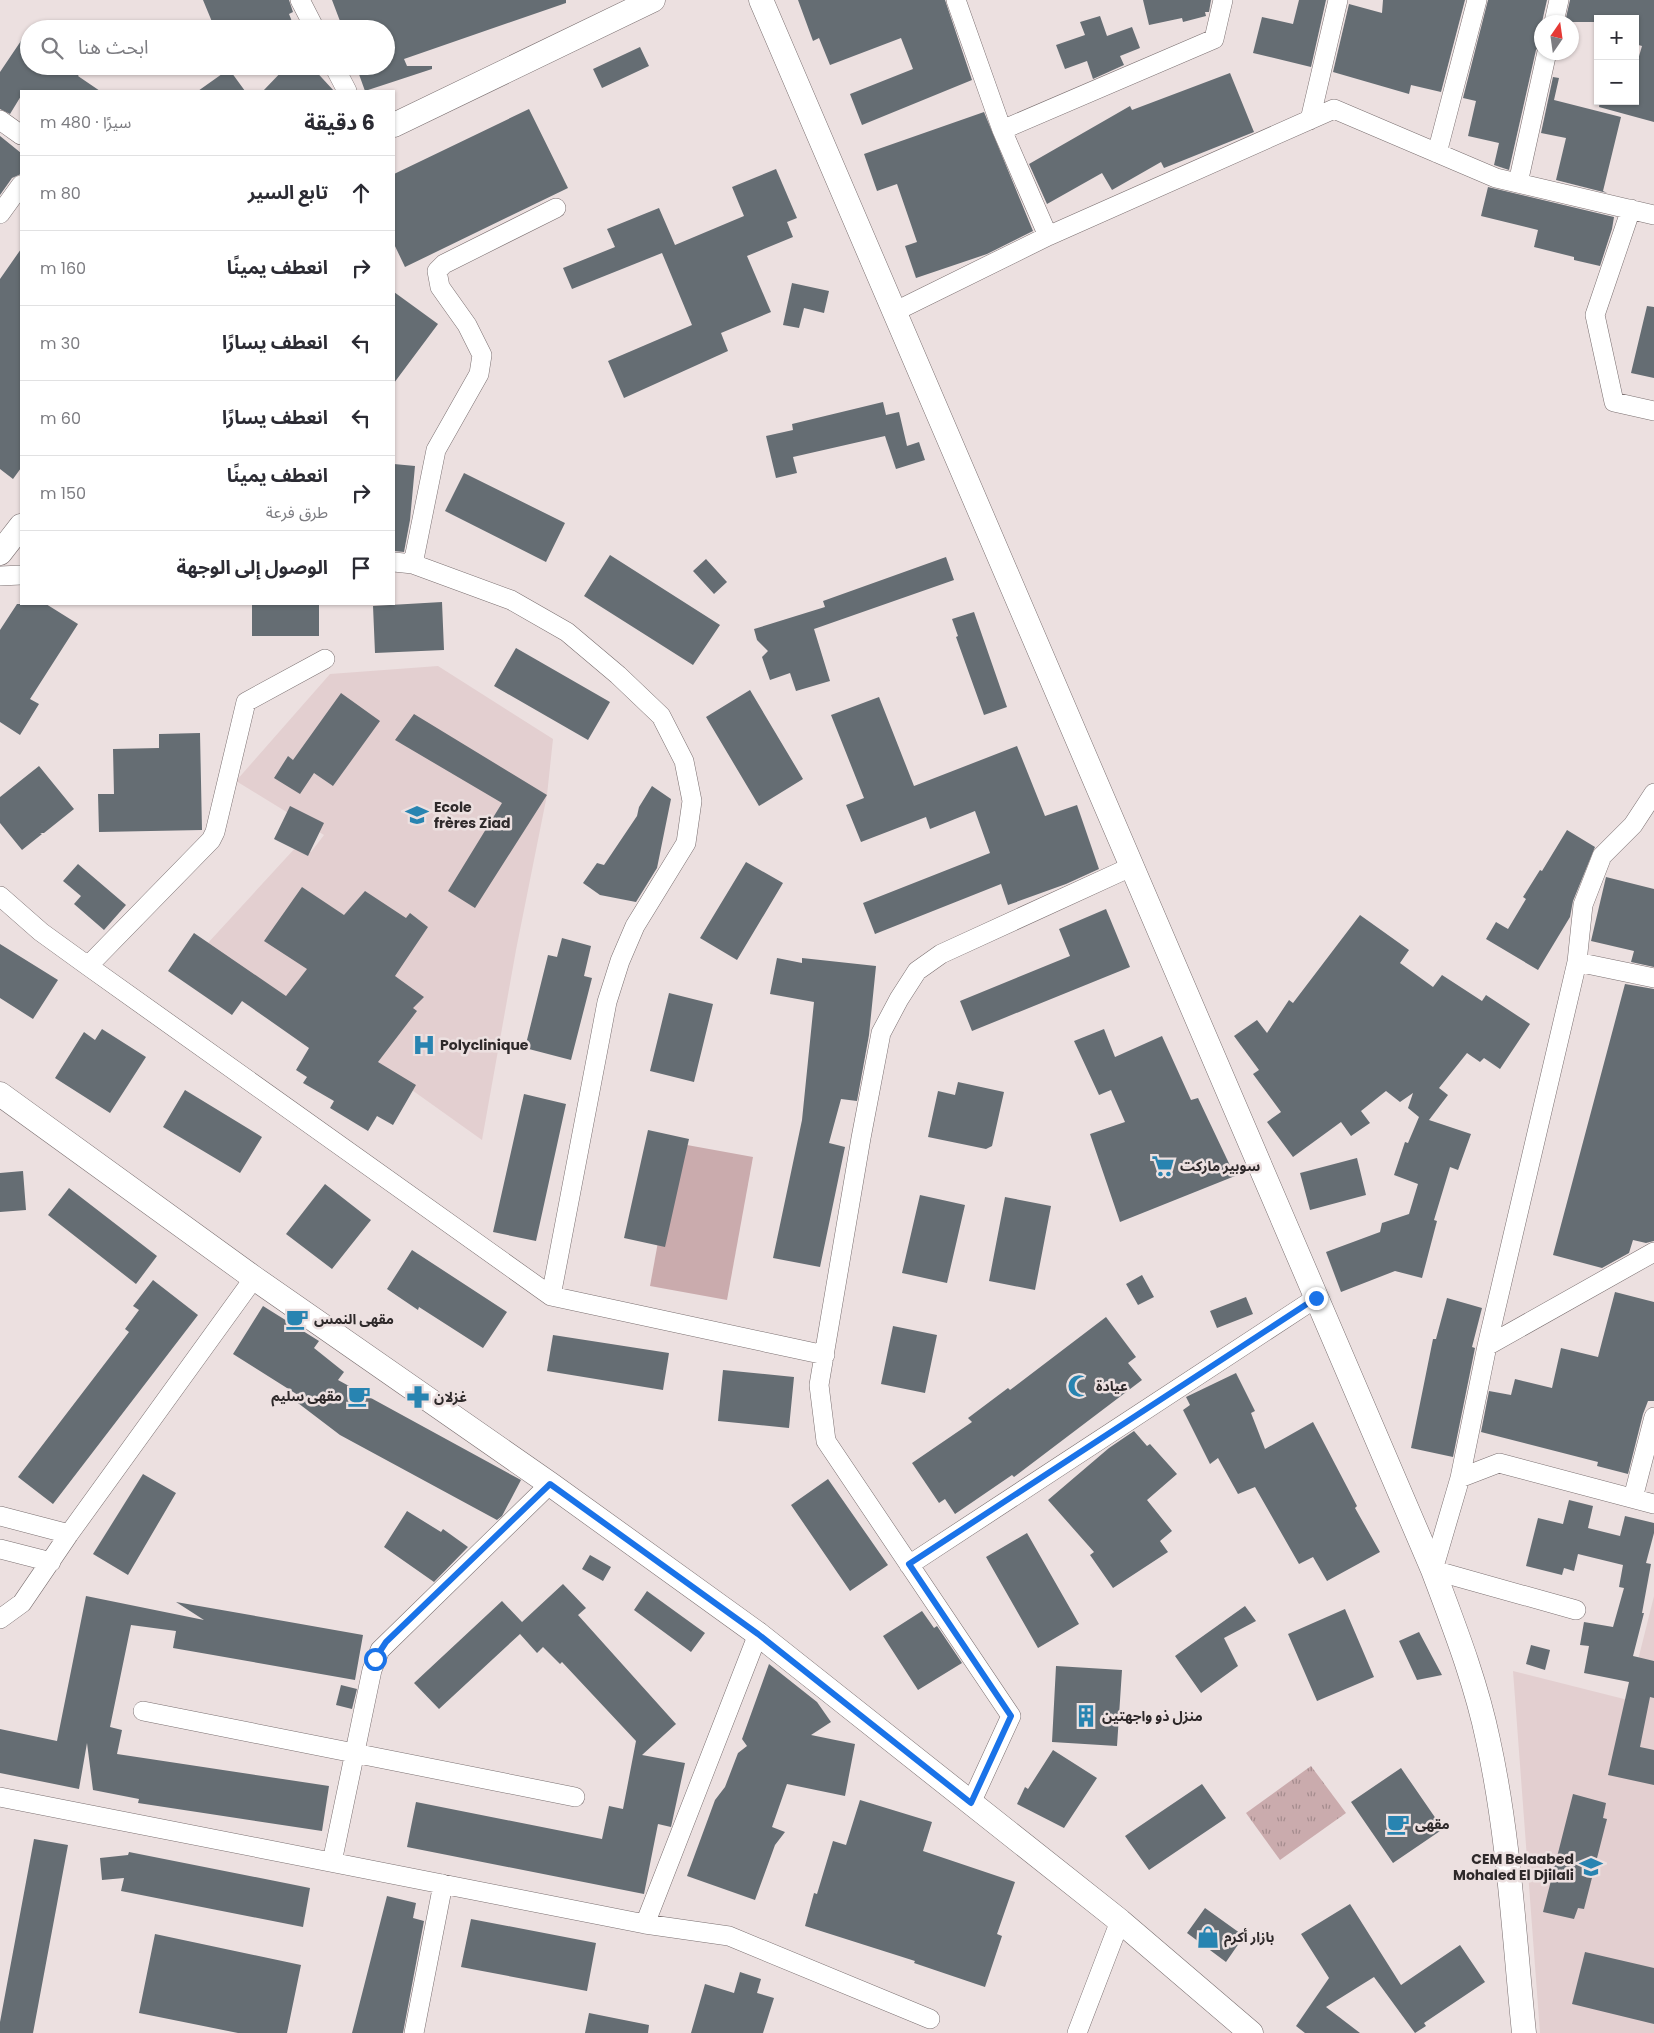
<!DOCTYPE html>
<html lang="ar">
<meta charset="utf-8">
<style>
body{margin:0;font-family:Poppins,"Noto Sans Arabic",sans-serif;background:#f2f2f3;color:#2b2b33;direction:rtl}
.controls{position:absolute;right:15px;top:15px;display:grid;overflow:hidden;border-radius:0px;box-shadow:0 1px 4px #0004}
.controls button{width:45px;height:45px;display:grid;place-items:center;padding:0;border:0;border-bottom:1px solid #e1e1e2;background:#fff;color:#2b2b33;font:25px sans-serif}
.compass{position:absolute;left:1534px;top:15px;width:45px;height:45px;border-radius:50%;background:#fff;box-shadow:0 1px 4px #0004;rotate:13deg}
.stop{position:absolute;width:15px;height:15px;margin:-11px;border:4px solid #1a73e8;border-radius:50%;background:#fff}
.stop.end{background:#1a73e8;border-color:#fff;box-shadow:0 1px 5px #0008}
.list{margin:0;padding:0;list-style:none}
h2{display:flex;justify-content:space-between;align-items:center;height:65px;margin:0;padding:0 20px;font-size:21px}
h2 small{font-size:16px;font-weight:400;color:#7c7c81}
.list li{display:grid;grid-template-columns:32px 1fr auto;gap:15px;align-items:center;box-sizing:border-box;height:75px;padding:0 20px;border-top:1px solid #e1e1e2}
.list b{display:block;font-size:19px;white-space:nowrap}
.list p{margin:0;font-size:16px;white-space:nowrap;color:#7c7c81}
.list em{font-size:16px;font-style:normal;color:#7c7c81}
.icon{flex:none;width:28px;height:28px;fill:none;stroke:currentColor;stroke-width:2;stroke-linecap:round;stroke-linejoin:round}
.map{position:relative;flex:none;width:1654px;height:2033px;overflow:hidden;direction:ltr}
.search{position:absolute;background:#fff;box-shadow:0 1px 4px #0004;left:20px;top:20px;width:375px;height:55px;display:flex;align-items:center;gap:12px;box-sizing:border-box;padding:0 18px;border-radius:28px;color:#7c7c81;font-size:19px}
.panel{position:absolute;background:#fff;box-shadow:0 1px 4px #0004;left:20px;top:90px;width:375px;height:515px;border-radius:0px;direction:rtl}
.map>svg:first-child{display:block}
.built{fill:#e3cfd0}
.grass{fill:url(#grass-tufts)}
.garden{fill:#caabad}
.building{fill:#656d73}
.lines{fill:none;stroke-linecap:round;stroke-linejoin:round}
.minor-casing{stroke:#7a6f70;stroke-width:20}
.tertiary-casing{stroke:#7a6f70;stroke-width:25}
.minor{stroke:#fff;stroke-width:19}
.tertiary{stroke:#fff;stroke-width:24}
.route{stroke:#1a73e8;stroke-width:6}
.labels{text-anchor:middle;stroke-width:5;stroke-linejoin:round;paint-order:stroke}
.poi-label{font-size:14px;font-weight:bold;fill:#2e292a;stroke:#ece0e0;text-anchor:start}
</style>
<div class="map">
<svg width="1654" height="2033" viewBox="0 0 1654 2033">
<defs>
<pattern id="grass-tufts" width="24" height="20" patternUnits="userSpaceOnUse" patternTransform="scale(1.25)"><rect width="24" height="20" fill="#caabad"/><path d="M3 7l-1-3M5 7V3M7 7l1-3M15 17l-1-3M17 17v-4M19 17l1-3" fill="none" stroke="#a48b8d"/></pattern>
</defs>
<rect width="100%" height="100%" fill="#ece0e0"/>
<path class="built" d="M438,666L553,739L547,795L516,950L482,1140L207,944L297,846L311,852L324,835L236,781L330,674Z
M1654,1596V2033H1540L1513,1671L1628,1700Z"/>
<path class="grass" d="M1311,1766L1346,1813L1280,1860L1246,1813Z"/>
<path class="garden" d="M676,1143L753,1157L727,1300L650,1286Z"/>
<path class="building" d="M203,0H289L293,12L289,14L295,29H215Z
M332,0H566V3L404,59L407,66H432V69L365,91L356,66H386V29H343Z
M798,0H945L972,80L862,125L850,94L913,69L901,38L830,65L819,38L813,41Z
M1143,0H1211L1209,12H1205L1206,16L1183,22L1182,18L1149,25Z
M1299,0H1326L1311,67L1253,53L1262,17L1293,24Z
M1383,0H1465L1441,92L1411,85L1409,94L1333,72L1349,4L1382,13Z
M1488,0H1547L1542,22V43L1536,50L1509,170L1494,165L1499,143L1468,136L1476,101L1463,98Z
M1570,0H1654V122L1599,107L1600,101H1635V70L1642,46L1635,44V19H1598V22H1565Z
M1100,16L1107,36L1132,27L1140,48L1120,56L1124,65L1093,79L1087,61L1065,69L1056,45L1085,35L1080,22Z
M29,29V66H85L78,76L100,91H21V96L10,114L0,109V72Z
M640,47L649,66L602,88L593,69Z
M287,66H311L334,91H263Z
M229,69L245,91H198Z
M1230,73L1254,132L1164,168L1161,162L1112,190L1102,173L1047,204L1029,164L1130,106L1132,110Z
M1553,77L1559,78L1554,100L1621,117L1603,191L1607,193L1556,180L1566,138L1541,133Z
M529,109L568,188L405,267L394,244V174Z
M984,112L1033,231L987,254L916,278L905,246L917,242L897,184L877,191L864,154Z
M0,136L21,153V174L12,178L0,195Z
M776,169L797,218L787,222L793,237L747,256L771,312L721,333L728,351L624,398L608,361L692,325L662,253L572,289L563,268L615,247L607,229L659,208L675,245L744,216L732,187Z
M1488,187L1614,217L1612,229L1600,266L1574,260V257L1534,247L1538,230L1481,216Z
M21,249V468L13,479L0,469V279Z
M792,283L829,291L824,313L804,308L799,328L783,325Z
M394,292L438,324L394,383Z
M1647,306L1654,307V378L1631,373Z
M883,402L886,415L899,412L907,446L919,442L925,460L896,469L885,436L793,457L797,473L776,478L766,436L793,430L792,424Z
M394,464L415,466L410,520L404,552L394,551Z
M464,473L565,523L546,562L445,511Z
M610,555L720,625L693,665L584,596Z
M946,557L954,580L814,629L830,681L796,691L790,673L770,680L762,657L768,651L757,640L754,629L825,607L823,601Z
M706,559L727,582L714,594L693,571Z
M442,602L444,650L375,653L373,606Z
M17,604H46L78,624L30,699L39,704L20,735L0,722V630Z
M252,605H319V636H252Z
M974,612L1007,707L984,715L956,637L958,636L952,619Z
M516,648L610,702L588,740L494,686Z
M750,690L803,779L759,806L706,717Z
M341,693L380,721L333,786L314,773L300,794L274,778L288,756L293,760Z
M879,697L914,786L1017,746L1045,816L1077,805L1099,869L1066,884L1008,905L1001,884L875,934L863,903L990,853L975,811L930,829L926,817L861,842L846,805L864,798L831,715Z
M414,714L547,795L475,908L448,891L502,803L395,740Z
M200,733L202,830L99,832L98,794H114L113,749L159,748V734Z
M39,766L74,809L44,833H40L42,834L22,850L0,823V797Z
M652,786L671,799L657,868L636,902L600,895L583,883L597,863L604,865L637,816L639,807Z
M290,806L324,823L308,856L274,839Z
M1567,830L1595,847L1573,901L1570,917L1538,970L1486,939L1496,922L1508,929L1526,899L1523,897L1540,870L1542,871Z
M746,862L783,883L737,960L700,938Z
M78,864L126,905L104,930L74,904L81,896L63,881Z
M1606,877L1654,889V967L1631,962L1634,951L1591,941Z
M302,887L344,915L365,891L406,918L410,913L428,927L395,976L424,997L413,1008L417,1011L378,1062L416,1085L393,1125L377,1116L368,1131L330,1108L334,1101L303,1083L307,1077L296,1070L309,1048L242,1001L232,1015L168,971L194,933L286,996L307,969L264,941Z
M1106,909L1130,967L972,1031L960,1001L1070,956L1059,929Z
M1360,915L1409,950L1400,963L1433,987L1442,975L1482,1001L1486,995L1530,1024L1500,1069L1484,1058L1480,1062L1467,1053L1439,1088L1448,1095L1429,1120L1471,1134L1458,1170L1450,1167L1434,1220L1437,1221L1422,1278L1395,1271L1341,1292L1326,1252L1380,1232L1382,1223L1409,1214L1418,1184L1394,1175L1405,1142L1408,1143L1419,1117L1408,1108L1413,1093L1400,1102L1386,1091L1361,1111L1370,1123L1351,1136L1341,1122L1293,1157L1267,1122L1281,1112L1253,1074L1259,1070L1234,1036L1257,1020L1267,1033L1289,1000L1293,1003Z
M562,938L591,946L584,976L592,978L571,1060L525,1048L548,955L557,957Z
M0,944L58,980L33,1019L0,998Z
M777,958L802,963V958L876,966L869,1035L857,1101L841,1099L829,1143L845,1147L820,1267L773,1258L802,1120L814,1002L770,994Z
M1625,984L1654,989V1241L1646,1243L1633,1240L1629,1253L1602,1268L1553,1255Z
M669,993L713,1004L694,1082L650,1071Z
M102,1029L146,1057L110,1113L55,1078L84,1032L95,1040Z
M1104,1029L1115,1057L1162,1036L1191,1100L1198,1098L1235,1176L1120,1222L1090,1134L1125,1122L1111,1090L1099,1095L1074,1041Z
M958,1082L1004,1092L992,1146L986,1149L928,1137L938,1091L955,1095Z
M185,1090L262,1137L240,1173L163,1127Z
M524,1094L566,1104L536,1241L493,1232Z
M648,1130L689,1139L665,1247L624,1238Z
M1357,1158L1366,1195L1310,1210L1300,1173Z
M23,1171L26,1210L0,1212V1173Z
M325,1184L371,1220L332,1269L286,1234Z
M69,1188L157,1256L136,1284L48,1215Z
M920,1195L965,1205L947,1283L902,1273Z
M1005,1197L1051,1206L1035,1290L989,1281Z
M412,1250L507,1312L483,1348L419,1307L418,1310L387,1289Z
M1142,1275L1154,1297L1138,1305L1126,1284Z
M153,1280L198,1315L53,1504L18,1477L129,1332L125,1329L139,1310L133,1306Z
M1615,1292L1654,1302V1401H1648L1643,1414L1628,1474L1597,1466L1598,1462L1481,1432L1489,1391L1511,1395L1515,1379L1552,1388L1561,1348L1598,1357Z
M1246,1297L1253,1314L1217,1328L1210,1311Z
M1447,1298L1482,1308L1472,1347L1475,1348L1453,1457L1411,1448L1433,1339H1436Z
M263,1306L319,1341L314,1348L344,1372L338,1380L521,1480L502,1516L497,1520L340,1435L294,1400L298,1395L233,1354Z
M1106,1317L1136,1357L1128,1363L1142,1380L1014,1477L1012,1475L955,1514L945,1499L939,1503L912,1463L972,1422L968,1418L1008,1388L1010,1390Z
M893,1326L937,1335L925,1393L881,1384Z
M553,1335L669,1353L663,1390L547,1371Z
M723,1370L794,1377L789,1428L718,1421Z
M1236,1373L1255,1411L1251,1413L1265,1449L1313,1422L1357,1506L1355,1508L1380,1552L1327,1581L1313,1557L1299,1564L1255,1487L1238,1494L1218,1458L1210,1464L1183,1410L1190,1405L1186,1397Z
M1134,1431L1147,1446L1150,1444L1177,1474L1147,1500L1172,1531L1160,1541L1168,1552L1113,1588L1090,1555L1094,1552L1048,1500L1109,1448Z
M143,1474L176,1493L128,1575L93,1554Z
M828,1479L888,1565L850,1591L791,1505Z
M1569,1500L1593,1506L1588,1528L1620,1536L1625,1516L1654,1523V1533L1646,1563L1651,1564L1642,1613H1644L1633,1656L1654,1661V1698L1650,1697L1640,1747L1654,1750V1785L1608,1775L1629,1682L1584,1673L1589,1646L1580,1645L1584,1622L1613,1627L1624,1588L1619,1587L1623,1565L1578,1554L1574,1571L1564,1568L1562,1575L1526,1566L1538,1518L1563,1524Z
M407,1511L441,1532L443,1529L468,1547L434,1582L384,1547Z
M1027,1533L1079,1624L1038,1648L986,1557Z
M590,1555L611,1567L603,1581L582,1569Z
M563,1584L586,1608L578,1615L676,1724L642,1755L685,1763L671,1827L658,1824L644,1894L407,1847L416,1802L602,1839L609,1806L623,1809L636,1741L562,1662L560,1664L543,1647L537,1653L520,1634L439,1709L414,1683L502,1601L522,1622Z
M647,1591L705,1633L691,1652L634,1610Z
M86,1596L204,1620L176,1602L363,1635L355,1680L173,1648L176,1631L131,1625L110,1727L122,1730L117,1754L329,1786L322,1831L138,1803L139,1799L93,1790L87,1743L79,1789L0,1773V1729L57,1741Z
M1245,1606L1256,1621L1224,1638L1238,1666L1201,1693L1175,1656Z
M1345,1609L1374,1677L1317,1701L1288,1634Z
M922,1611L934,1628L937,1626L962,1663L918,1690L883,1636Z
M1419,1632L1442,1675L1417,1680L1399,1641Z
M1531,1645L1550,1650L1545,1670L1526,1664Z
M769,1664L817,1702L831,1722L811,1735L855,1744L845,1796L787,1784L772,1827L785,1832L775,1845L755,1900L687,1876L715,1800L725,1787L738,1753L747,1746L742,1739Z
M1056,1666L1122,1670L1117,1746L1052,1742Z
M341,1685L357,1689L352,1709L336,1705Z
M1053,1750L1097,1778L1064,1828L1017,1804L1025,1787L1028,1789Z
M1401,1768L1443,1829L1393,1863L1351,1802Z
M1202,1784L1226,1818L1149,1870L1125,1836Z
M1573,1794L1606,1803L1603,1818L1607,1819L1584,1909L1578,1908L1574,1919L1543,1912Z
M860,1800L932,1822L923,1851L1015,1882L997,1934L1002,1936L985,1987L914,1963L915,1961L805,1926L814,1893L817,1894L833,1841L846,1845Z
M34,1839L68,1845L33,2033H0V2022Z
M129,1852L310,1888L303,1927L121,1891L124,1878L102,1880L100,1858L128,1855Z
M387,1896L416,1903L413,1918L424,1921L403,2033H352Z
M1350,1904L1401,1985L1460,1945L1485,1982L1424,2023L1426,2026L1415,2033L1374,1977L1326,2007L1360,2033H1305L1296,2026L1329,1978L1301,1934Z
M1205,1908L1244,1936L1226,1962L1187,1933Z
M471,1919L596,1943L587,1991L461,1967Z
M155,1934L301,1965L287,2033H238L139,2013Z
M1585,1952L1654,1968V2024L1572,2004Z
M740,1972L761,1979L757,1993L774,1998L763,2033H691L705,1984L734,1993Z
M589,2013L649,2025L648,2033H585Z"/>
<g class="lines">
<defs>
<path id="minor" d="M300,0L315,29
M956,0L1002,130L1048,236
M1554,22L1559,0
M334,66L347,91
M0,120L21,135
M1310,120L1338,0
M1002,130L1214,39L1223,0
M1437,153L1477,0
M1518,183L1547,52
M1631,209L1595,315L1614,402L1654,411
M0,214L21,185
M896,311L1048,236L1334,109L1496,178L1654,215
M394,562L413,564L511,600L567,632L618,675L661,716L684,761L692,801L686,843L635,926L620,961L607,1002L551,1296
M413,564L436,450L479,374L482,355L467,325L440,287L437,271L444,264L556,208
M0,576L21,575
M0,896L41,932L88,966L551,1296L825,1355
M1577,962L1654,978
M88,966L211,840L215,832L246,702L325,659
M1487,1346L1654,1252
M1460,1478L1487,1346L1577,962L1583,905L1602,856L1633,825L1654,793
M1633,1498L1654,1417
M0,1516L69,1534
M0,1549L51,1562
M909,1565L1316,1298
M1576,1610L1433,1570L1460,1478L1499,1463L1654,1504
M0,1619L22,1603L69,1534L254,1278
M143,1711L575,1797
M0,1797L645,1924L729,1936L930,2019
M971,1803L1011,1716L826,1441L819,1385L861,1138L881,1033L899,999L917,971L941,954L1133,866
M332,1862L372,1670L380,1650L550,1484
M645,1924L758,1634
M414,2033L443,1884
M1077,2033L1120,1921"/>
<path id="tertiary" d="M761,0L1433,1570C1454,1626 1476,1682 1488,1740C1509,1835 1514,1936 1524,2033
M394,125L653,0
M0,553L21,526
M0,1094L254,1278L550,1484L758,1634L1120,1921L1251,2033"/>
</defs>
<use href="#minor" class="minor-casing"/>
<use href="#tertiary" class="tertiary-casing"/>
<use href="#minor" class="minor"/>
<use href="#tertiary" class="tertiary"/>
</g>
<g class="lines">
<path class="route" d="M375,1659L386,1642L550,1484L758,1634L971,1803L1011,1716L909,1564L1316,1298"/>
</g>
<defs>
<symbol id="school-bare" viewBox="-9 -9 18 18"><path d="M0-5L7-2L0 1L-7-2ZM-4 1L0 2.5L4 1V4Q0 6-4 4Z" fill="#2884b1" stroke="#ece0e0" stroke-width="2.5" paint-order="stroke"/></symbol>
<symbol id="hospital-bare" viewBox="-9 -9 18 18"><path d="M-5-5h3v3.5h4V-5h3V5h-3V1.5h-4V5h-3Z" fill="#2884b1" stroke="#ece0e0" stroke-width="2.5" paint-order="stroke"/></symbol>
<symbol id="supermarket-bare" viewBox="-9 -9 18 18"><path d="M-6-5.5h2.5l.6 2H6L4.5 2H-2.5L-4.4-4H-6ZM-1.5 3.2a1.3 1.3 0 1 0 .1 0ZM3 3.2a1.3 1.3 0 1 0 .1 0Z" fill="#2884b1" stroke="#ece0e0" stroke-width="2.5" paint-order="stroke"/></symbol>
<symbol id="cafe-bare" viewBox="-9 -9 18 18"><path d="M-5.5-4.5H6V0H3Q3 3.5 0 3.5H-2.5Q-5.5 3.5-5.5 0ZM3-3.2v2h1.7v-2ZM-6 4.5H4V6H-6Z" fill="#2884b1" stroke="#ece0e0" stroke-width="2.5" paint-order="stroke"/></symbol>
<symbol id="mosque-bare" viewBox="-9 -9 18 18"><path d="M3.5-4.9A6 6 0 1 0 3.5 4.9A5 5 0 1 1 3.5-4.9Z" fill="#2884b1" stroke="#ece0e0" stroke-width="2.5" paint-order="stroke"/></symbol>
<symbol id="pharmacy-bare" viewBox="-9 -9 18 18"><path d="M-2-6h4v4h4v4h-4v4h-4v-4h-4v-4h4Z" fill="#2884b1" stroke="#ece0e0" stroke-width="2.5" paint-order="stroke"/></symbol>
<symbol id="building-bare" viewBox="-9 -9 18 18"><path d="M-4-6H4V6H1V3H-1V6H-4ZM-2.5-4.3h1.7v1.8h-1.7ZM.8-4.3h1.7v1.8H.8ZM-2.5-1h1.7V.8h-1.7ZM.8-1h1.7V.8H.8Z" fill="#2884b1" stroke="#ece0e0" stroke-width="2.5" paint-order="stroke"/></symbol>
<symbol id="shop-bare" viewBox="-9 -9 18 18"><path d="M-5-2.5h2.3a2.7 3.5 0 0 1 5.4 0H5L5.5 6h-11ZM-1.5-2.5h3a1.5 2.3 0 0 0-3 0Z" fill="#2884b1" stroke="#ece0e0" stroke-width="2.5" paint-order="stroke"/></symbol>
</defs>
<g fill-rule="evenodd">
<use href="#school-bare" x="401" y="799" width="32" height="32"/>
<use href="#hospital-bare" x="408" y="1029" width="32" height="32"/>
<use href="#supermarket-bare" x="1147" y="1150" width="32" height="32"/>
<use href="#cafe-bare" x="281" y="1303" width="32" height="32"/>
<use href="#mosque-bare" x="1063" y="1370" width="32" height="32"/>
<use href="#cafe-bare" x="343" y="1380" width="32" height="32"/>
<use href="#pharmacy-bare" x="402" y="1381" width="32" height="32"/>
<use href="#building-bare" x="1070" y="1700" width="32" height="32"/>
<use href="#cafe-bare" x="1382" y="1808" width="32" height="32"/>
<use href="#school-bare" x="1575" y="1851" width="32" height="32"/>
<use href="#shop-bare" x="1192" y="1921" width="32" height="32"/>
</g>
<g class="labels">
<g class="poi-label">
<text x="434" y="812">Ecole<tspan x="434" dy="16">frères Ziad</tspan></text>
<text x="440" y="1050">Polyclinique</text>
<text x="1180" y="1171">سوبير ماركت</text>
<text x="314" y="1324">مقهى النمس</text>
<text x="1096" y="1391">عيادة</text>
<text x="342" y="1401" text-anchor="end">مقهى سليم</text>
<text x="434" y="1402">غزلان</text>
<text x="1102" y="1721">منزل ذو واجهتين</text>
<text x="1415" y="1829">مقهى</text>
<text x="1574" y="1864" text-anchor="end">CEM Belaabed<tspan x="1574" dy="16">Mohaled El Djilali</tspan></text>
<text x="1224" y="1942">بازار أكرم</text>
</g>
</g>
</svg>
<div class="controls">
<button>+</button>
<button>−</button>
</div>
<svg class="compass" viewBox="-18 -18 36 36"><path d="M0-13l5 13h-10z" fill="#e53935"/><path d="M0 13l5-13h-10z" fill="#7c7c81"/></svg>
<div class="stop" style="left:375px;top:1659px"></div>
<div class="stop end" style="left:1316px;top:1298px"></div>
<div class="search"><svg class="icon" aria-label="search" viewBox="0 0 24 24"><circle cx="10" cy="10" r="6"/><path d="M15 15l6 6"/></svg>ابحث هنا</div>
<section class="panel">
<h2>6 دقيقة<small>سيرًا · 480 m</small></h2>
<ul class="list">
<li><svg class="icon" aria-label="ahead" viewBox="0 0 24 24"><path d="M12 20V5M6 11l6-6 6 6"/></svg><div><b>تابع السير</b></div><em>80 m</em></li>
<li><svg class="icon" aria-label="right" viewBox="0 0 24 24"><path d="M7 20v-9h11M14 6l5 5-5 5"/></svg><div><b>انعطف يمينًا</b></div><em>160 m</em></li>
<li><svg class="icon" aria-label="left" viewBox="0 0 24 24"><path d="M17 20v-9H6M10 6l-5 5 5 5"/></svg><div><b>انعطف يسارًا</b></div><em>30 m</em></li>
<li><svg class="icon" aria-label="left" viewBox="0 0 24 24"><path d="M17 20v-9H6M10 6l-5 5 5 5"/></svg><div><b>انعطف يسارًا</b></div><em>60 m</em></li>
<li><svg class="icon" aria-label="right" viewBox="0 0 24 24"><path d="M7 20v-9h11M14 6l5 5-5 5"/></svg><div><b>انعطف يمينًا</b><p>طرق فرعة</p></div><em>150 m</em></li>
<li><svg class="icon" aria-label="arrive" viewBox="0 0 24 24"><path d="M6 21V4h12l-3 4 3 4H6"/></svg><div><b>الوصول إلى الوجهة</b></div></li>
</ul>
</section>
</div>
